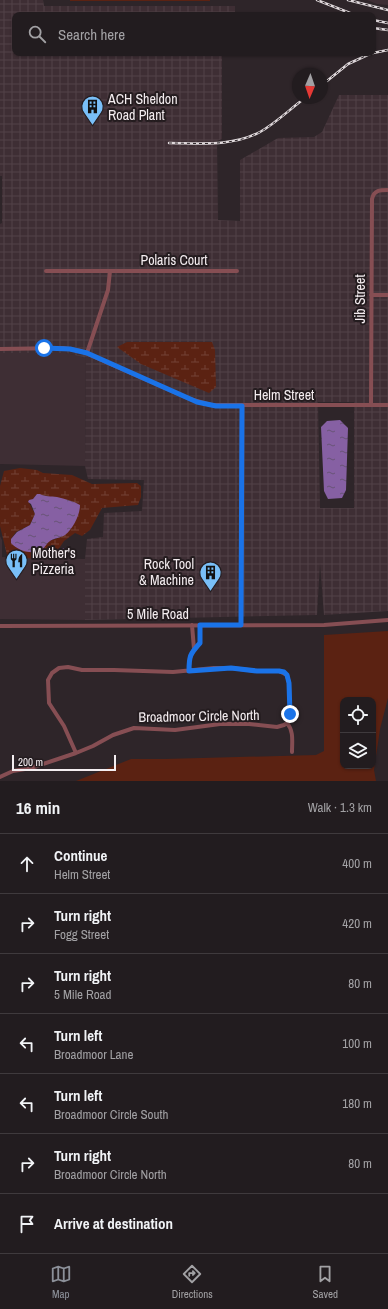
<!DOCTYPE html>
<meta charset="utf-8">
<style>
body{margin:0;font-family:"Archivo Narrow",sans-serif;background:#2e292c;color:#f1f3f6}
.controls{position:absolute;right:12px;bottom:12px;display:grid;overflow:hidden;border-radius:8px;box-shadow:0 1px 3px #0004}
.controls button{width:36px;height:36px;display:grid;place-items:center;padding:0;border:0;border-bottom:1px solid #3f3a3d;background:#221c1f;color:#f1f3f6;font:20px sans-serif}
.compass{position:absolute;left:292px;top:68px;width:36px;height:36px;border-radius:50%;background:#221c1f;box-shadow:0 1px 3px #0004;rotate:182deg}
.scale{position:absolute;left:12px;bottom:10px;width:104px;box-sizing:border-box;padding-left:4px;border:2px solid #f4edf0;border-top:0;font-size:11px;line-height:14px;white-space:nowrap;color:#f4edf0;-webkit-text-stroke:3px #241c1f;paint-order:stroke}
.stop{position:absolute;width:12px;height:12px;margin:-9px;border:3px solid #1a73e8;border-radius:50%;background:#fff}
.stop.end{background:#1a73e8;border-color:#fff;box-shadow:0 1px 4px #0008}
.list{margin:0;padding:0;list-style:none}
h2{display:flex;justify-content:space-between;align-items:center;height:52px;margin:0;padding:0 16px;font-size:17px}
h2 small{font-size:13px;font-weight:400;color:#a2a1a4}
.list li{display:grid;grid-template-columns:26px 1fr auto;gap:12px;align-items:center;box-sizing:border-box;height:60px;padding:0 16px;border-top:1px solid #3f3a3d}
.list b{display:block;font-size:15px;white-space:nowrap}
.list p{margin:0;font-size:13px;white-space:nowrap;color:#a2a1a4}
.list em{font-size:13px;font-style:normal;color:#a2a1a4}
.icon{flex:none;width:22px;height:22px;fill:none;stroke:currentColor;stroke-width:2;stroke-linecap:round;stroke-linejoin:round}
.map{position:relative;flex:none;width:388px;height:781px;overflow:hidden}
.search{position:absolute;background:#221c1f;box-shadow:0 1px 3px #0004;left:12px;right:12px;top:12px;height:44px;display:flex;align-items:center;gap:10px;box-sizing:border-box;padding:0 14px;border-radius:8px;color:#a2a1a4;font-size:15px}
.sheet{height:472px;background:#221c1f}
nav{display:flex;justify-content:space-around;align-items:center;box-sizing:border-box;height:56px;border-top:1px solid #3f3a3d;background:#221c1f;font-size:11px;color:#a2a1a4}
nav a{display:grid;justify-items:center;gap:2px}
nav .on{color:#8c9099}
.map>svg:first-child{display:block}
.built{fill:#3e2e34}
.industrial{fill:url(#industrial-grid);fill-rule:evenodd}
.green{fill:#5b2212;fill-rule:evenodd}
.wetland{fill:url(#wetland-marsh);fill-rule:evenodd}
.park{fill:url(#park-dots)}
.water{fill:url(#water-ripples)}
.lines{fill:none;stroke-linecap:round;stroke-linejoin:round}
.minor{stroke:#864e53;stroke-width:4}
.rail-casing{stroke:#e0d9dc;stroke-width:2.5}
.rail{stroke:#241c1f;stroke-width:1;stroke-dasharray:3;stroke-linecap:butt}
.route{stroke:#1a73e8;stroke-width:5}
.labels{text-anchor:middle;stroke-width:4;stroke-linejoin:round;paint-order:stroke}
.poi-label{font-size:14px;fill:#f4edf0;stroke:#241c1f;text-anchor:start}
.street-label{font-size:14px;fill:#f4edf0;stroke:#241c1f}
</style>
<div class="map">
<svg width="388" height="781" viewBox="0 0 388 781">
<defs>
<pattern id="industrial-grid" width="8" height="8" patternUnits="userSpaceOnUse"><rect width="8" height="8" fill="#3e2e34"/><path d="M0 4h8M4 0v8" fill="none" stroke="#514248"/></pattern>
<pattern id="wetland-marsh" width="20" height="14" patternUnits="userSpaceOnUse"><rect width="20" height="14" fill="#5b2212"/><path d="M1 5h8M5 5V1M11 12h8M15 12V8" fill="none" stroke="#734235"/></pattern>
<pattern id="park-dots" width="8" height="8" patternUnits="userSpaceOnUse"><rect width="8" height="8" fill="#5b2212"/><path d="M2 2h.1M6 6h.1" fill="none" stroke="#734235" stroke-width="1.8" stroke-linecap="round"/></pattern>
<pattern id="water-ripples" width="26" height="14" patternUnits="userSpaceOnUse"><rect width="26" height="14" fill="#8660a3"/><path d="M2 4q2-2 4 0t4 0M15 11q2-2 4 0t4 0" fill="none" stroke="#685476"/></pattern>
</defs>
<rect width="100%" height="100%" fill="#2e2529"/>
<path class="built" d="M367,0H388V5L377,4Z
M0,353H66L86,358L85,466L0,464Z
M0,536L2,540V557L85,559V620L0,619Z"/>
<path class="industrial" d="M0,0H43L44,6H235V15H15V53H222V139L217,141L218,220L240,221V160L278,138L314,137L322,132L339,95H388V611L324,615L320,563L317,615L85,620V559L87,539L103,537L104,513L142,511L144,480L88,479L85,466L86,358L66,353H0V224L2,223V176H0ZM318,402H354V508H320Z"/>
<path class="green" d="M388,631V698L380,729L374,770L376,781H76L131,759H165L316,755L324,751V635ZM343,700H373V766H343Z"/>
<path class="wetland" d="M127,342H212L215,350L216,387L209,393L141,364L117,347Z
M20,468L37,470L43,473L72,475L92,484L137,483L141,486V497L138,505L102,508L90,530L82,536L75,533L64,541L54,556L35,559L7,555L0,526V486L4,471ZM36,495L48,496L69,529C56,547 30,540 11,539L16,532L30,525L35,514L28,501L33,499Z"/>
<path class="park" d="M70,0H210V1H70Z"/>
<path class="water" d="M340,420L348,428L346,490L342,498L328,499L324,491L321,427L327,421Z
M37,494H40C45,497 51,496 57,497C65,499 73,501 80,505C80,515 73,529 65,535C61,538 54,538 50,541C47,543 45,547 42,550C32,555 18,551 11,543V539L17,532L30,525L35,514L31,504L28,502L29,500L33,499Z
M63,548L73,552L71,554H60Z"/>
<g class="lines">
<path class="minor" d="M46,271H237
M371,295H388
M0,349L63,348L81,351L190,399L211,405H388
M87,353L108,290L110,271
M371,405L372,199C374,190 380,190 388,190
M192,625L194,649
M241,625L242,406
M0,626L324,625L388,620
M189,671C189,656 190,654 200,643V625
M287,723C294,731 292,742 292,752
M0,777L13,771L31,768L76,753L93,746L113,735L134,728L175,730L220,724H249L277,727L284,725L287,723L290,714L289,683L287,675L279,671H257L231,668H214L173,672L114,670H82L68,667L59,668L52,673L48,680L49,703L64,726L76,753"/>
<defs>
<path id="rail" d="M317,0L355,15
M348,0L388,10
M373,20L388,23
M373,28L388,30
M373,53L388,50
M322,85L348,64L372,53
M169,143C199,143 232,147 260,132C276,123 290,109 305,98"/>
</defs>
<use href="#rail" class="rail-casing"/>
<use href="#rail" class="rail"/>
</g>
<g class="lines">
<path class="route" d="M44,348L70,349L87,353L197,402L216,406H242L241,625H200V643C190,654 189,656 189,671L231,668L257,671H279L284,672L287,675L289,683L290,714"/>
</g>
<defs>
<symbol id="building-pin" viewBox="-11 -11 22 30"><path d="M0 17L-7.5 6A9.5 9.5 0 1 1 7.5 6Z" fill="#79bff8" stroke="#241c1f"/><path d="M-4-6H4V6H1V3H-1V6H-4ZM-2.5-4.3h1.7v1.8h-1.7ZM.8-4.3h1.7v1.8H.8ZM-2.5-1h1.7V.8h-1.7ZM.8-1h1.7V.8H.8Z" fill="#111"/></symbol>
<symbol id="restaurant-pin" viewBox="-11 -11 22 30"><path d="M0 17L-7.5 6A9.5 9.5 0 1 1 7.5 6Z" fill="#79bff8" stroke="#241c1f"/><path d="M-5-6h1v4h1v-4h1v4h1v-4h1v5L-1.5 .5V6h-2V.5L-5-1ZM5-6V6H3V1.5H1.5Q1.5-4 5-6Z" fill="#111"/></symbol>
</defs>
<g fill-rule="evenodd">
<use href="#building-pin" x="80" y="94" width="25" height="34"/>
<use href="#restaurant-pin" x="4" y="548" width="25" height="34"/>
<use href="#building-pin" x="198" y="560" width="25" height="34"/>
</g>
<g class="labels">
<g class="poi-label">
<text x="108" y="104">ACH Sheldon<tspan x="108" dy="16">Road Plant</tspan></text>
<text x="32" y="558">Mother's<tspan x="32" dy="16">Pizzeria</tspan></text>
<text x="194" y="569" text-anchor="end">Rock Tool<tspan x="194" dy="16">&amp; Machine</tspan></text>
</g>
<g class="street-label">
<text x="174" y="265">Polaris Court</text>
<text transform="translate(360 299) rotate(-90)" y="5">Jib Street</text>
<text x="284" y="400">Helm Street</text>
<text x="158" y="619">5 Mile Road</text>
<text transform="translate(199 716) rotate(-1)" y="5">Broadmoor Circle North</text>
</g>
</g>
</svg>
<div class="controls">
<button><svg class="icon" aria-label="locate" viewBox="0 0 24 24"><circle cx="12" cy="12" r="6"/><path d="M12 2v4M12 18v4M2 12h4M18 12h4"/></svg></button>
<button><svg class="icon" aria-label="layers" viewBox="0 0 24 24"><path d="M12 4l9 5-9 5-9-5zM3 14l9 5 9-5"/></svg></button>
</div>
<svg class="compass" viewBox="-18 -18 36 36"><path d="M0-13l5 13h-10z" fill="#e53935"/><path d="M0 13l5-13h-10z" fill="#a2a1a4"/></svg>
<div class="scale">200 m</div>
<div class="stop" style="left:44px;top:348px"></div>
<div class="stop end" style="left:290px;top:714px"></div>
<div class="search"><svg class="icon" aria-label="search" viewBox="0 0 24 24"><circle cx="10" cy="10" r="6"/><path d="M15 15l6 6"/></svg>Search here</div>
</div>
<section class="sheet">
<h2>16 min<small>Walk · 1.3 km</small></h2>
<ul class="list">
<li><svg class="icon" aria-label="ahead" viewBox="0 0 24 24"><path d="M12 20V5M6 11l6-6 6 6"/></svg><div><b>Continue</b><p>Helm Street</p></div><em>400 m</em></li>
<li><svg class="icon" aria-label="right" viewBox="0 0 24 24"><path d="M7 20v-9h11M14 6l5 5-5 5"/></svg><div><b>Turn right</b><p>Fogg Street</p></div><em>420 m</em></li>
<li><svg class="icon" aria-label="right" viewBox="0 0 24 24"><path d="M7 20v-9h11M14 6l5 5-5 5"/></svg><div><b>Turn right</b><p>5 Mile Road</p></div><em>80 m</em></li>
<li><svg class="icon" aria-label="left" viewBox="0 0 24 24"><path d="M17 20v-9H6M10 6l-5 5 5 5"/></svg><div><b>Turn left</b><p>Broadmoor Lane</p></div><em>100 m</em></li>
<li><svg class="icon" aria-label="left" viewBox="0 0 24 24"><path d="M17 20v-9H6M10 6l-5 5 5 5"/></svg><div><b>Turn left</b><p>Broadmoor Circle South</p></div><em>180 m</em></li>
<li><svg class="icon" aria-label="right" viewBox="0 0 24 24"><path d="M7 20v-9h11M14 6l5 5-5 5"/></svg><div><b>Turn right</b><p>Broadmoor Circle North</p></div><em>80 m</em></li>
<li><svg class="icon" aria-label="arrive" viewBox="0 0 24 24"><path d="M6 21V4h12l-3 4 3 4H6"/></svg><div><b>Arrive at destination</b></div></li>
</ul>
</section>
<nav>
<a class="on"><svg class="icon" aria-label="map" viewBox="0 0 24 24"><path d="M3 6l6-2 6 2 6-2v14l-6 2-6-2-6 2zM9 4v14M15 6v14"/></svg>Map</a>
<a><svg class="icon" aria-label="directions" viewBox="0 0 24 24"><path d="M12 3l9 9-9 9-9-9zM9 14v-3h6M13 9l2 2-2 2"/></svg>Directions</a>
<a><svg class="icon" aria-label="saved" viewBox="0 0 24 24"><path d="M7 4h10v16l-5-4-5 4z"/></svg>Saved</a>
</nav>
